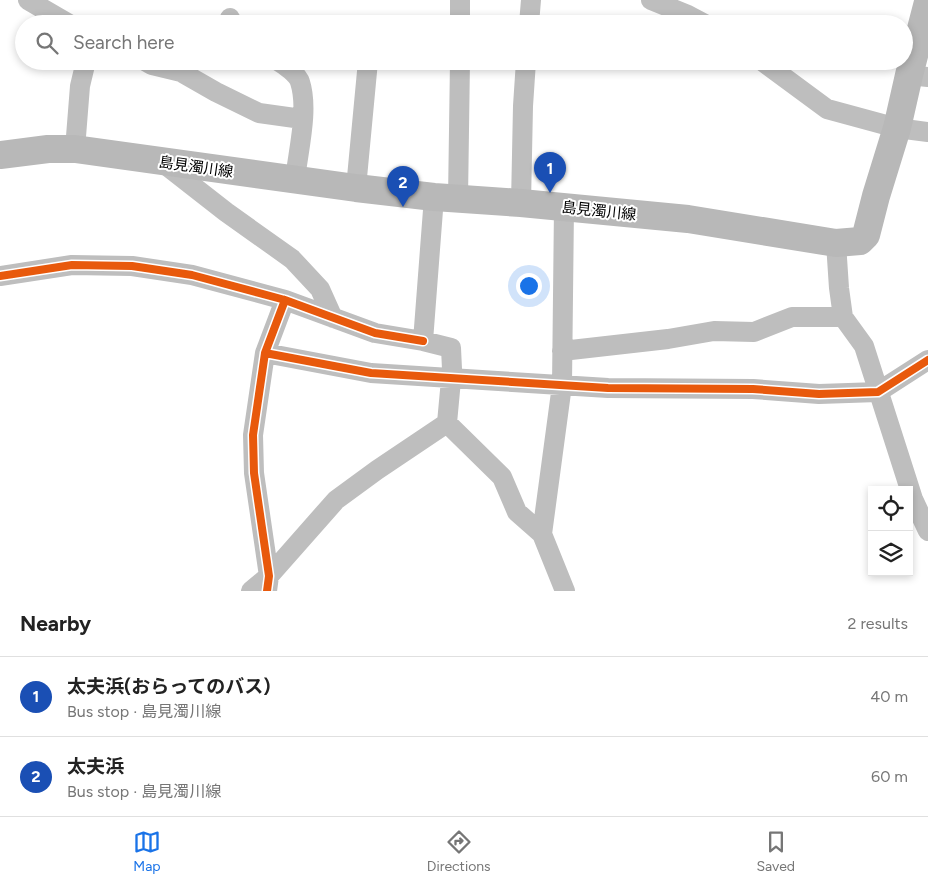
<!DOCTYPE html>
<meta charset="utf-8">
<style>
body{margin:0;font-family:Figtree,"Noto Sans JP",sans-serif;background:#f2f2f2;color:#222}
.controls{position:absolute;right:15px;bottom:15px;display:grid;overflow:hidden;border-radius:0px;box-shadow:0 2px 8px #0003}
.controls button{width:45px;height:45px;display:grid;place-items:center;padding:0;border:0;border-bottom:1px solid #e0e0e0;background:#fff;color:#222;font:25px sans-serif}
.you{position:absolute;left:528px;top:285px;width:18px;height:18px;margin:-12px;border:4px solid #fff;border-radius:50%;background:#1a73e8;box-shadow:0 0 0 8px #1a73e833}
.badge{display:grid;place-items:center;width:32px;height:32px;border-radius:50%;background:#1a73e8;color:#fff;font-size:16px;font-weight:700}
.pin{position:absolute;translate:-50% -41px;filter:drop-shadow(0 1px 2px #0008)}
.pin::after{content:'';position:absolute;top:26px;width:18px;height:15px;background:inherit;clip-path:polygon(0 0,100% 0,50% 100%)}
.list{margin:0;padding:0;list-style:none}
h2{display:flex;justify-content:space-between;align-items:center;height:65px;margin:0;padding:0 20px;font-size:21px}
h2 small{font-size:16px;font-weight:400;color:#767676}
.list li{display:grid;grid-template-columns:32px 1fr auto;gap:15px;align-items:center;box-sizing:border-box;height:80px;padding:0 20px;border-top:1px solid #e0e0e0}
.list b{display:block;font-size:19px;white-space:nowrap}
.list p{margin:0;font-size:16px;white-space:nowrap;color:#767676}
.list em{font-size:16px;font-style:normal;color:#767676}
.icon{flex:none;width:28px;height:28px;fill:none;stroke:currentColor;stroke-width:2;stroke-linecap:round;stroke-linejoin:round}
.map{position:relative;flex:none;width:928px;height:591px;overflow:hidden}
.search{position:absolute;background:#fff;box-shadow:0 2px 8px #0003;left:15px;right:15px;top:15px;height:55px;display:flex;align-items:center;gap:12px;box-sizing:border-box;padding:0 18px;border-radius:28px;color:#767676;font-size:19px}
.sheet{height:225px;background:#fff}
nav{display:flex;justify-content:space-around;align-items:center;box-sizing:border-box;height:70px;border-top:1px solid #e0e0e0;background:#fff;font-size:14px;color:#767676}
nav a{display:grid;justify-items:center;gap:2px}
nav .on{color:#1a73e8}
.map>svg:first-child{display:block}
.lines{fill:none;stroke-linecap:round;stroke-linejoin:round}
.street{stroke:#bebebe;stroke-width:20}
.secondary{stroke:#b8b8b8;stroke-width:28}
.cycleway-casing{stroke:#fff;stroke-width:11}
.cycleway{stroke:#e8590c;stroke-width:8}
.labels{text-anchor:middle;stroke-width:4;stroke-linejoin:round;paint-order:stroke}
.street-label{font-size:15px;fill:#000;stroke:#fff}
</style>
<div class="map">
<svg width="928" height="591" viewBox="0 0 928 591">
<rect width="100%" height="100%" fill="#fff"/>
<g class="lines">
<path class="street" d="M28,0L69,24
M651,0L688,15L705,24
M230,18L232,24
M460,24V0
M529,24L531,0
M145,61L152,65L181,72L216,92L259,113L302,119
M278,61C285,65 298,75 300,82C309,110 298,151 295,180
M762,61L827,109L897,128L928,132
M909,75L928,77
M75,149L80,86L86,61
M162,162L226,212L292,259L320,289L333,318
M356,188L368,61
M434,197L423,341L451,348L452,369L447,423
M458,199L460,61
M521,203L523,106L526,61
M836,243L839,288L843,317L864,346L913,499L928,531
M0,276L72,265L132,266L192,275L285,300L375,333L423,341
M562,351L668,339L714,331L754,332L792,317H843
M265,353L371,373L608,388L753,389L819,394L878,392L928,360
M447,423L502,477L517,512L542,534L565,591
M542,534L562,385L564,207
M251,591L269,576L336,500L377,470L447,423
M267,591L269,576L254,473L253,435L265,353L285,300"/>
<path class="secondary" d="M0,155L48,149H75L356,188L434,197L521,203L688,219L836,243L860,241L866,235L876,196L897,128L909,75L928,2"/>
<defs>
<path id="cycleway" d="M0,276L72,265L132,266L192,275L285,300L375,333L423,341
M265,353L371,373L608,388L753,389L819,394L878,392L928,360
M267,591L269,576L254,473L253,435L265,353L285,300"/>
</defs>
<use href="#cycleway" class="cycleway-casing"/>
<use href="#cycleway" class="cycleway"/>
</g>
<g class="labels">
<g class="street-label">
<text transform="translate(196 167) rotate(8)" y="5">島見濁川線</text>
<text transform="translate(599 211) rotate(6)" y="5">島見濁川線</text>
</g>
</g>
</svg>
<div class="controls">
<button><svg class="icon" aria-label="locate" viewBox="0 0 24 24"><circle cx="12" cy="12" r="6"/><path d="M12 2v4M12 18v4M2 12h4M18 12h4"/></svg></button>
<button><svg class="icon" aria-label="layers" viewBox="0 0 24 24"><path d="M12 4l9 5-9 5-9-5zM3 14l9 5 9-5"/></svg></button>
</div>
<div class="you"></div>
<div class="pin badge" style="left:550px;top:193px;background:#1a4fb4">1</div>
<div class="pin badge" style="left:403px;top:207px;background:#1a4fb4">2</div>
<div class="search"><svg class="icon" aria-label="search" viewBox="0 0 24 24"><circle cx="10" cy="10" r="6"/><path d="M15 15l6 6"/></svg>Search here</div>
</div>
<section class="sheet">
<h2>Nearby<small>2 results</small></h2>
<ul class="list">
<li><span class="badge" style="background:#1a4fb4">1</span><div><b>太夫浜(おらってのバス)</b><p>Bus stop · 島見濁川線</p></div><em>40 m</em></li>
<li><span class="badge" style="background:#1a4fb4">2</span><div><b>太夫浜</b><p>Bus stop · 島見濁川線</p></div><em>60 m</em></li>
</ul>
</section>
<nav>
<a class="on"><svg class="icon" aria-label="map" viewBox="0 0 24 24"><path d="M3 6l6-2 6 2 6-2v14l-6 2-6-2-6 2zM9 4v14M15 6v14"/></svg>Map</a>
<a><svg class="icon" aria-label="directions" viewBox="0 0 24 24"><path d="M12 3l9 9-9 9-9-9zM9 14v-3h6M13 9l2 2-2 2"/></svg>Directions</a>
<a><svg class="icon" aria-label="saved" viewBox="0 0 24 24"><path d="M7 4h10v16l-5-4-5 4z"/></svg>Saved</a>
</nav>
